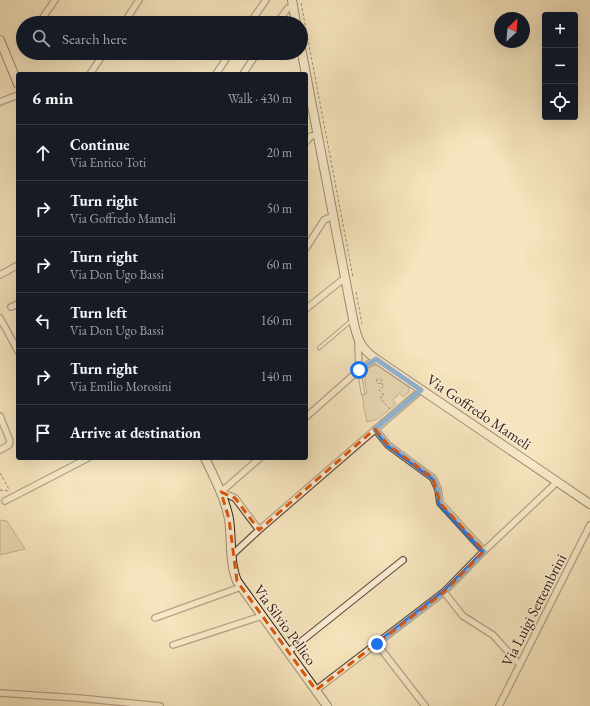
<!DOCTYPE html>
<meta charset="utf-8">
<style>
body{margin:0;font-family:"EB Garamond",serif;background:#242831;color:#f1f3f6}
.controls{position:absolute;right:12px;top:12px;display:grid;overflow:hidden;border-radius:4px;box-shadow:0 4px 16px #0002}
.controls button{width:36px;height:36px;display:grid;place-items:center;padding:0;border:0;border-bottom:1px solid #363941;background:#171b24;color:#f1f3f6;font:20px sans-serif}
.compass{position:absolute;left:494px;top:12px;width:36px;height:36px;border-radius:50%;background:#171b24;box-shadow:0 4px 16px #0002;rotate:26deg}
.stop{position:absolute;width:12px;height:12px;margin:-9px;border:3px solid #1a73e8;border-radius:50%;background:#fff}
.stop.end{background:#1a73e8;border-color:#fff;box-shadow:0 1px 4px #0008}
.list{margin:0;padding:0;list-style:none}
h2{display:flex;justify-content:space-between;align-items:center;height:52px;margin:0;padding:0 16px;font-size:17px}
h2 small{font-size:13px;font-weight:400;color:#9ea1a6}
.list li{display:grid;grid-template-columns:26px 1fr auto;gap:12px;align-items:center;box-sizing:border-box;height:56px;padding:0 16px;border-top:1px solid #363941}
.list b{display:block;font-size:15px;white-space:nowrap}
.list p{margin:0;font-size:13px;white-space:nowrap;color:#9ea1a6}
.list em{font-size:13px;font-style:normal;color:#9ea1a6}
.icon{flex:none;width:22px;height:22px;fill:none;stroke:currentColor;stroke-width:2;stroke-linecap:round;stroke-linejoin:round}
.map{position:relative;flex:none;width:590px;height:706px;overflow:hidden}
.search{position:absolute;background:#171b24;box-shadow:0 4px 16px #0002;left:16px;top:16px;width:292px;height:44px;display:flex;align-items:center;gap:10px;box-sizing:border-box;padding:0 14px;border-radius:22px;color:#9ea1a6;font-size:15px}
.panel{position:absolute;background:#171b24;box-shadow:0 4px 16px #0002;left:16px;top:72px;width:292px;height:388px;border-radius:4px}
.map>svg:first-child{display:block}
.green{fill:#d6c4a2;stroke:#87725e}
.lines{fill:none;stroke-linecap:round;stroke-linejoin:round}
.lane-casing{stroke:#685242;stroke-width:4.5}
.street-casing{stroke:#685242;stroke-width:8}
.secondary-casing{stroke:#382119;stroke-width:10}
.path{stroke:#382119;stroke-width:1;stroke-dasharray:3 2;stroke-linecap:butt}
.lane{stroke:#f9eed5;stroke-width:2.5}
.street{stroke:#f9eed5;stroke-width:5.5}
.secondary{stroke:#f9eed5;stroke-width:8}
.route{stroke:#1a73e8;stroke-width:5}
.marked{fill:none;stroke:#df560d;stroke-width:3;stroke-dasharray:8 5;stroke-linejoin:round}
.labels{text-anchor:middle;stroke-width:3;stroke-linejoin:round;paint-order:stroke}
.street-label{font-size:15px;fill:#382119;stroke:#f9eed5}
</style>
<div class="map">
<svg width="590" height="706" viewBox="0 0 590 706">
<rect width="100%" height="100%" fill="#f6e5be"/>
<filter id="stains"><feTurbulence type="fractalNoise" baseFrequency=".005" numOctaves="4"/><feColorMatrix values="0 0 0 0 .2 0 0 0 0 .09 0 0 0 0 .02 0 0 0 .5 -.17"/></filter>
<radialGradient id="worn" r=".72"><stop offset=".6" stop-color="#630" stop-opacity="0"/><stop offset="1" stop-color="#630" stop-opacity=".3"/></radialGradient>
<path class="green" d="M377,365L409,387V392L403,397L400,393L393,400L396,404L378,419L367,422L363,404L364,403L362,395L367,393C365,381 360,368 377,365Z
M0,520L7,521L25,549L0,555Z"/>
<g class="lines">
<defs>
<path id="lane" d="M319,348L351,321
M359,371L363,393"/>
<path id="street" d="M39,23L55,0
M124,23L139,0
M250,23L266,0
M277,23L288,8L293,6
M90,74L104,53
M216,74L230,53
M243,74L257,53
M0,102L18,95
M306,142L311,136L318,135
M306,248L324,220L333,216
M0,275L18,265
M11,307L18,304
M306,309L342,280L345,279
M0,318L18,351
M358,341L359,370
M0,416L10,441L9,445L0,450
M306,417L359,370L376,359
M375,429L388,445L433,478L438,489L440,503L484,551L557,482
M5,501L88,458
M259,530L421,390
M232,555L259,530L235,498L221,492L260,458
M444,592L463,616L493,635L520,665
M155,618L241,587
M377,644L425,706
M173,645L262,616
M288,652L403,560
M316,690L444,592L484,551
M0,693L78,698L160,706
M499,706L590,525"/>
<path id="secondary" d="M292,0L296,23
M0,40L18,84
M301,48L353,319C357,339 360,348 376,359L590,504
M205,458C214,477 225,498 229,519C232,539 229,562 237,581L327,706"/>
</defs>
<use href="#lane" class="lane-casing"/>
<use href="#street" class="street-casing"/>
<use href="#secondary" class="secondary-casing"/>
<path class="path" d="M301,3L353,277
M356,292L362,324
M376.5 381a2.5 2.5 0 1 1 5 0a2.5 2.5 0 1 1-5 0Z
M381,383L384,386L379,390L384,395L380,398L390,409
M0,473L10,491
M0,490L9,491"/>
<use href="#lane" class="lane"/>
<use href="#street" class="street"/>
<use href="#secondary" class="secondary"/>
</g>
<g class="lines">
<path class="route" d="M359,370L376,359L421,390L375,429L388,445L433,478L438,489L440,504L484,552L444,592L377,644"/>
</g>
<path d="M0 0H590V706H0ZM375,429L388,445L433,478L440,503L484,551L444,592L316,690L237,581L229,519L221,492L235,498L259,530Z" fill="#f6e5be" fill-opacity=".55" fill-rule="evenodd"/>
<path class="marked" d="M375,429L388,445L433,478L440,503L484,551L444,592L316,690L237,581L229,519L221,492L235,498L259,530Z"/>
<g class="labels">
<g class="street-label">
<text transform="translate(479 412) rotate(34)" y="5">Via Goffredo Mameli</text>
<text transform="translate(534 610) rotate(-63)" y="5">Via Luigi Settembrini</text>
<text transform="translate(285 625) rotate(54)" y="5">Via Silvio Pellico</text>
</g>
</g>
<rect width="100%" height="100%" filter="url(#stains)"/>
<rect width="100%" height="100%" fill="url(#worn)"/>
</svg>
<div class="controls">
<button>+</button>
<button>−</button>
<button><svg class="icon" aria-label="locate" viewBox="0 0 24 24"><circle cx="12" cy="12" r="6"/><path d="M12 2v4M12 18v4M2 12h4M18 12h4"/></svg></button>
</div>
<svg class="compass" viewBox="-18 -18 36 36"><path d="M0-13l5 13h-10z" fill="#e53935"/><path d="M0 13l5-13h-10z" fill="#9ea1a6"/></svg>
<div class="stop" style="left:359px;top:370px"></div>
<div class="stop end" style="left:377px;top:644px"></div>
<div class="search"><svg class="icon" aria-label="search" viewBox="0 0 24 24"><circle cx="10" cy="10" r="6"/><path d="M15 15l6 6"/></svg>Search here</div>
<section class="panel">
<h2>6 min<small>Walk · 430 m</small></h2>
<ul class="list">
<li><svg class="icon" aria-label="ahead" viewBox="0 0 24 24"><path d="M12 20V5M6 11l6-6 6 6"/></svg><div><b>Continue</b><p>Via Enrico Toti</p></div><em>20 m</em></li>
<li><svg class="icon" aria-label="right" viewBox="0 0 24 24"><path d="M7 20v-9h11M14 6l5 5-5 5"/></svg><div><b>Turn right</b><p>Via Goffredo Mameli</p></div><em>50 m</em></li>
<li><svg class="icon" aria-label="right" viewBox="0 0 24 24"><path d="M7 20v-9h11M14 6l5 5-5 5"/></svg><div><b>Turn right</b><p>Via Don Ugo Bassi</p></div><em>60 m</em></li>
<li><svg class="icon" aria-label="left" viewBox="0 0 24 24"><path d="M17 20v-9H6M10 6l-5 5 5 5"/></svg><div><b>Turn left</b><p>Via Don Ugo Bassi</p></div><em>160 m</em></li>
<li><svg class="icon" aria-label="right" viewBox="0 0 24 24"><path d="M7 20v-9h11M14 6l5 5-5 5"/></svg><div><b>Turn right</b><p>Via Emilio Morosini</p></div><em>140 m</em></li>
<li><svg class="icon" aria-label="arrive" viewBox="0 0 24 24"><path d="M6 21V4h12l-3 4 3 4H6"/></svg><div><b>Arrive at destination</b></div></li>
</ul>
</section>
</div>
